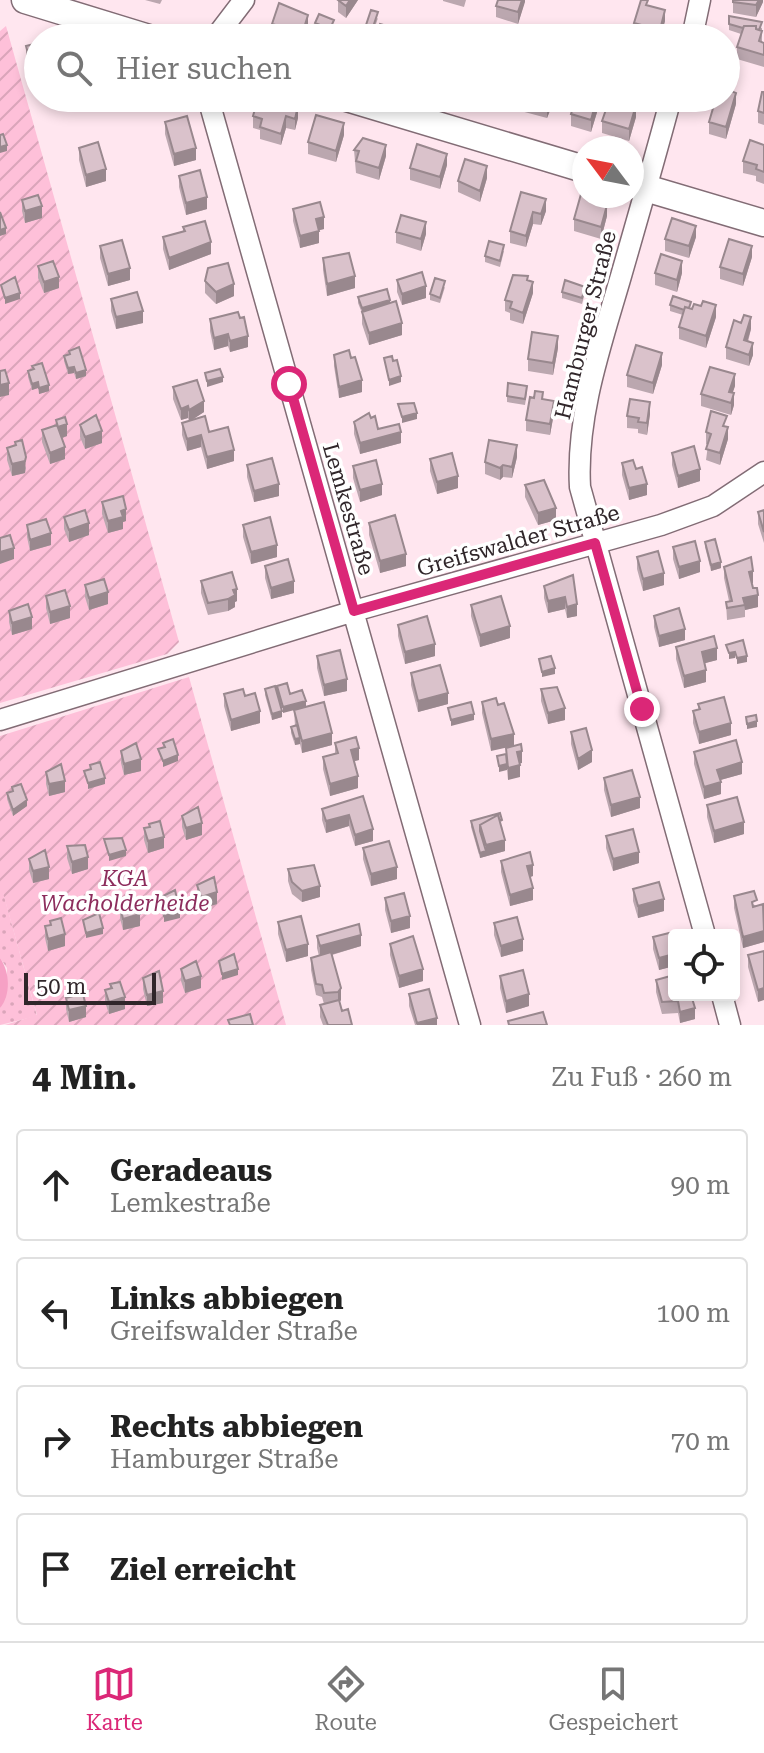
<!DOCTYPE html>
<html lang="de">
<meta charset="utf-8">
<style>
body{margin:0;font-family:"Roboto Serif",serif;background:#f2f2f2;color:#222}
.controls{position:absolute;right:24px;bottom:24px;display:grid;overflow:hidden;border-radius:8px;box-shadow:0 4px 12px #0003}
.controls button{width:72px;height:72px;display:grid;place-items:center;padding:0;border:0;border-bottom:2px solid #e0e0e0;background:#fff;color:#222;font:40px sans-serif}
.compass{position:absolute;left:572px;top:136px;width:72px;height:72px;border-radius:50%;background:#fff;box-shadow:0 4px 12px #0003;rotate:302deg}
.scale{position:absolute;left:24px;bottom:20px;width:132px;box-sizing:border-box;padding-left:8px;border:4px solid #30262a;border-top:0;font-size:22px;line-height:28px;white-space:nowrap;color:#30262a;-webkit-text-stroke:6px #fff;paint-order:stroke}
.stop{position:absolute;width:24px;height:24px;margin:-18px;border:6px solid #db2777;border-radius:50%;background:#fff}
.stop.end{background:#db2777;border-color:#fff;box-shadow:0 2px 8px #0008}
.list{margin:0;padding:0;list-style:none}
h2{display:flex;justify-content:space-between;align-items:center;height:104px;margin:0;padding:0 32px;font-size:34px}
h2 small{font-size:26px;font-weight:400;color:#767676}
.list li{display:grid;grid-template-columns:52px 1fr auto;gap:24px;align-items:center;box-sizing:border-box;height:112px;margin:0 16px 16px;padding:0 16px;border:2px solid #e0e0e0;border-radius:8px}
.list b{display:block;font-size:30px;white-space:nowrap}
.list p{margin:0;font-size:26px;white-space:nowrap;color:#767676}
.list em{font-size:26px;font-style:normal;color:#767676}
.icon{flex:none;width:44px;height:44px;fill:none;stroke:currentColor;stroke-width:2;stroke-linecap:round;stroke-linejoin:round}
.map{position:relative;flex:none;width:764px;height:1025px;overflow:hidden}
.search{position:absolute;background:#fff;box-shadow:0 4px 12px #0003;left:24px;right:24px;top:24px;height:88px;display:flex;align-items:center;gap:20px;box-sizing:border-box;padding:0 28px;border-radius:44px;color:#767676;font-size:30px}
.sheet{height:616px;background:#fff}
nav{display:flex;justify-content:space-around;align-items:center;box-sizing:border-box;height:112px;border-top:2px solid #e0e0e0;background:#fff;font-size:22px;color:#767676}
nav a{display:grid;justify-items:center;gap:4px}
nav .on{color:#db2777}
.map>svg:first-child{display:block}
.grass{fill:url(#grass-dots)}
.garden{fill:url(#garden-furrows)}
.water{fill:#f6a1c5}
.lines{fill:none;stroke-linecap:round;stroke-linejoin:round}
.minor-casing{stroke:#826c75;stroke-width:23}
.major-casing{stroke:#826c75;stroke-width:29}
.minor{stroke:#fff;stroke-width:20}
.major{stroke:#fff;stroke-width:26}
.wall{fill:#bba7af}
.shaded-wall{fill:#99888e}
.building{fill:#dac2cb;stroke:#99888e;stroke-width:2}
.route{stroke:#db2777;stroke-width:10}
.labels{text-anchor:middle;stroke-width:7;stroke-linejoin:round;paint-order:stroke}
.street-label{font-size:22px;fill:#30262a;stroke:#fff}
.park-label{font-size:22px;font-style:italic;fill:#8d2d5d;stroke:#fff}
</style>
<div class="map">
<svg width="764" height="1025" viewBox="0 0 764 1025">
<defs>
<pattern id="grass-dots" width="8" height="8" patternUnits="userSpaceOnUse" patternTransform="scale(2)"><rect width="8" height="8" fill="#fec0d9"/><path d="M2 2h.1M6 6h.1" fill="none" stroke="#daa5ba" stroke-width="1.8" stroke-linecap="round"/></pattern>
<pattern id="garden-furrows" width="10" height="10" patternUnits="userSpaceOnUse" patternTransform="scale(2)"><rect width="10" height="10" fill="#fec0d9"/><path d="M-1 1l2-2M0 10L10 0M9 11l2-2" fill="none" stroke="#daa5ba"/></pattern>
</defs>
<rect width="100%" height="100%" fill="#ffe6ef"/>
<path class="grass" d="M3,892L37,1016L0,1025V1008L7,983V968L0,958V893Z"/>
<path class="garden" d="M6,26L179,642L167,654L0,703V31Z
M189,677L286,1025H5L37,1015L3,893H0V736Z"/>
<path class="water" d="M0,958C10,972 11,995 0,1008Z"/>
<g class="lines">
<defs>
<path id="minor" d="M215,38L244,0
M692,38L700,0
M208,98L470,1025
M671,98C655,158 638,217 621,276C601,345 576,415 580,487L705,935
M0,720L354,611L661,525L713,506L764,472
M722,995L730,1025"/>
<path id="major" d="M25,0L149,38
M347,98L584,169
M632,184L764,223"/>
</defs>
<use href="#minor" class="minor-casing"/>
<use href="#major" class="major-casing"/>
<use href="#minor" class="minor"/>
<use href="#major" class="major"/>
</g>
<path class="wall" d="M145,0H162L160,4Z
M338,0H358L346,18L338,12Z
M443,0H466L464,7L443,1Z
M525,0L518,24L496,17V6Z
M733,0H763V2L756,17L733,13Z
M648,5L665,21L660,38H646L634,35V23Z
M729,16L762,28V42L764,43V67L737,59V47L741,34L729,30Z
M378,18L373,33L366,31V25Z
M315,23L334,26L330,35L315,29Z
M272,24L308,26L305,38H279L272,36Z
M38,43L32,81L26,58V46Z
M764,92V125L758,123V111Z
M258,98L298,118L295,130L286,128L281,145L260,139V130L253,128V116Z
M479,98H500L498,104Z
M517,98H559L556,110L551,108L547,118L517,110Z
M615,103L636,117L629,141L602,133V121Z
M736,104L726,139L709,134V122Z
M598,109L591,132L571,126V114Z
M165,122L196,160L174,166L165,134Z
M344,135L336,162L308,154V142Z
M764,145V184L756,181V176L743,173V161Z
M79,148L106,181L86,187L79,160Z
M354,150L386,156L379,180L356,173Z
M447,165L440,189L410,180V168Z
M179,176L207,209L186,215L179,187Z
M487,178L480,202L458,192V181Z
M521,192L546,211L541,225L533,224L526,247L510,243V231Z
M22,200L42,218L25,223L22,211Z
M293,209L324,229L319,230V243L300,248L293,221Z
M607,216L601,239L574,231V219Z
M183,227L211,254L169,270L163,249V237L183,231Z
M396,232L426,234L421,251L396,243Z
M696,237L689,258L665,251V239Z
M100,246L130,280L108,286L100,258Z
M504,251L500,267L485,262V256Z
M752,257L743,286L720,279V267Z
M323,258L355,288L327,296L323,270Z
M38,266L59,288L44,293L38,278Z
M655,273H682L677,292L655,285Z
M397,280L426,298L402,305L397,292Z
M528,280L533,293L523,324L510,320V313L505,311V300Z
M205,281L234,296L216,304L205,293Z
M445,287L440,303L430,300V294Z
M562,292L585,293L582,304L562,298Z
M358,297L390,303L402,335L369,345L362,324V313L358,303Z
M111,299L143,323L116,329L111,311Z
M670,305L690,309L716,317L706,348L679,339V327L683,315L670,311Z
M210,319L248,347L230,352L228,346L214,350L210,331Z
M751,329L748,342L753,355L749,366L726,359V347Z
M558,348L553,375L528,371V359Z
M69,351L86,376L76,379L74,373L68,374L64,361V356L69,354Z
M334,355L362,392L339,398L334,366Z
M662,365L653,394L627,387V375Z
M32,366L49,391L39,394L38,388L32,390L28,377V371L32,369Z
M735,386L732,393L734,405L731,415L701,406V394Z
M173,387L204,412L191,420L209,432L234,461L207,469L201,447L187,451L182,435V423L189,421L188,418L181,420L173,399Z
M527,392L525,405L507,402V396Z
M543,399L554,413L550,435L526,431V420Z
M650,414L647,435L638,433V429L627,428V416Z
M371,418L378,429L401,443L360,454L354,434V422Z
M56,420L67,436L62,438L65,459L50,464L42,442V430L56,425Z
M80,425L102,443L85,449L80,437Z
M727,427L728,439L720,465L706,460L708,445L706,444V432Z
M15,442L26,468L25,473L12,476L7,460V448L15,446Z
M672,453L700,481L678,488L672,465Z
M517,457L512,478L503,477L500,480L485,474V462Z
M430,459L458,488L437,494L430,471Z
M622,463L636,469L647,495L629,500L622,475Z
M247,465L279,496L254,502L247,477Z
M353,466L382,495L360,502L353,478Z
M525,485L556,520L538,525L525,497Z
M102,502L126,521L123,522V529L108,533L102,514Z
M764,510V543L758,524V512Z
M64,517L89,535L69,542L64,529Z
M369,523L406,566L380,573L369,535Z
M27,525L51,545L30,551L27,537Z
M243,525L277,557L251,564L243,537Z
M705,542L721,568L711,571L705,547Z
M673,547L700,572L679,579L673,559Z
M637,557L664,585L643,591L637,569Z
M265,566L294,593L271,599L265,578Z
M724,567L753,583H752L758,607L745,610V617L727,620L726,602L729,601L724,578Z
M573,575L577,616L567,618L565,609L548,613L544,598V586Z
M201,581L237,601L235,602V607L228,611L208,615L201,593Z
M85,585L108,604L89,610L85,597Z
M46,596L70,618L50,624L46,608Z
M471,605L510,638L480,647L471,616Z
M9,611L32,629L12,635L9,622Z
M654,616L685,640L659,647L654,627Z
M398,625L435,656L405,664L398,636Z
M676,647L717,660L705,663L706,682L684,688L676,659Z
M317,656L347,691L324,696L317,668Z
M411,673L448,704L418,712L411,685Z
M265,689L282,717L272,720L265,695Z
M541,689L565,720L548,724L541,701Z
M224,694L245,696L260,723L231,731L224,706Z
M482,702L498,705L491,751L482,713Z
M698,704L731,735L699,744L693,723V711L698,710Z
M294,710L332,745L302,753L300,744L295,745L291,733V727L295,726Z
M571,732L592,762L578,770L571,744Z
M335,743L359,760L354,761L358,788L330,796L323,769V757L335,754Z
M121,751L141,771L124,775L121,763Z
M694,752L742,774L720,780L721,794L704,799L694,764Z
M46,772L65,792L49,796L46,784Z
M604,778L640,808L611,817L604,790Z
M12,787L27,806L13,816L7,799V793L12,791Z
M363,796L373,841L355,846L349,826L326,833L322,820V809Z
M707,805L744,834L714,843L707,817Z
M182,816L202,835L186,840L182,827Z
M471,821L502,826L505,851L480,858L471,827Z
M149,824L164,848L148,853L144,840V828L149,827Z
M606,836L639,863L613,871L606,848Z
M67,846L88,869L72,874L67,858Z
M363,848L397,879L371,886L363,859Z
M29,859L49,879L33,883L29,870Z
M501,861L533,876L530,877L533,900L510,906L501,872Z
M288,869L320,897L302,902L292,894L288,881Z
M197,885L217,904L201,909L197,896Z
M633,889L664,911L638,918L633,901Z
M734,896L764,909V942L743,948L734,908Z
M385,898L410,928L391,933L385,910Z
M126,901L140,926L123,930L120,918V906L126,904Z
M50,921L65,946L48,951L45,938V926L50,925Z
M278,922L308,956L286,962L278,934Z
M494,923L523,951L501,957L494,935Z
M674,935V966L659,970L653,949V937Z
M317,936L361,946L332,955L341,1000L339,1002L342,1011L352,1025H323L320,1017V1005L324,1004L322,997L316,995L311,970V958L319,956L317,948Z
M390,944L423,981L399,988L390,955Z
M764,951L758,1002L748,967V955Z
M181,969L201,988L185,993L181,981Z
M674,975L695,1019L680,1023L678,1013L662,1014L656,992V980Z
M500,976L529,1006L506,1013L500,988Z
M143,978L163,1003L147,1006L143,989Z
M110,984L125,1009L109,1014L105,1002V990L110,988Z
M72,993L86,1017L69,1022L66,1009V998L72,996Z
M409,994L437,1025H415L409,1006Z"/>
<path class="shaded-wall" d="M350,0H358L346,18V6Z
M522,0H525V2L518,24V12Z
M759,0H763V2L756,17V5Z
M665,10V21L660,38V30Z
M308,15V26L304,38V28Z
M38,68V80L32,81V69Z
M736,93V104L726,139V127Z
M101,98H120L101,103Z
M551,98V108L547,118V106Z
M556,98H559L556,110Z
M598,98V109L591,132V120Z
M636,105V117L629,141V129Z
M298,106V118L295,130V119Z
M286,116V128L281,145V134Z
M344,123V135L336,162V151Z
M7,145V151L0,153V147Z
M386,145V156L379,180V168Z
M196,148V160L174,166V154Z
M447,154V165L440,189V177Z
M487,166V178L480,202V191Z
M106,169V181L86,187V175Z
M207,197V209L186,215V203Z
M546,199V211L541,225V214Z
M607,205V216L601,239V227Z
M42,206V218L25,223V211Z
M533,212V224L526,247V236Z
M324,217V229L316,231V219Z
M426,222V234L421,251V239Z
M696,226V237L689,258V246Z
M6,228V234L0,236V230Z
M319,231V243L300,248V236Z
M211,242V254L169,270V258Z
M752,246V257L743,286V274Z
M682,261V273L677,292V280Z
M130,268V280L108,286V274Z
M355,276V288L327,296V284Z
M59,277V288L44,293V282Z
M533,282V293L523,324V313Z
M234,284V296L216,304V292Z
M426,286V298L402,305V294Z
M20,293V299L5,304V298Z
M390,300V306L362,314V308Z
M716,305V317L706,348V336Z
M143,311V323L116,329V317Z
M751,317V329L744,352V340Z
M402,323V335L369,345V333Z
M228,334V346L214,350V338Z
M248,336V347L230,352V341Z
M558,336V348L553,375V363Z
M753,343V355L749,366V355Z
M662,353V365L653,394V383Z
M74,367V373L68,374V368Z
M86,370V376L76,379V373Z
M735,374V386L729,404V392Z
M401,376V382L389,386V380Z
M223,377V382L207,387V381Z
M362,380V392L339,398V387Z
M38,382V388L32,390V384Z
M9,383V395L0,397V385Z
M49,385V391L39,394V388Z
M734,393V405L731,415V403Z
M204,401V412L189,422V410Z
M554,401V413L550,435V424Z
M650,402V414L647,435V423Z
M188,406V418L181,420V409Z
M417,413V419L402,423V417Z
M67,424V436L58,439V427Z
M728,427V439L720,465V453Z
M102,431V443L85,449V437Z
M401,432V443L360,454V443Z
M201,435V447L187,451V439Z
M517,445V457L512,478V467Z
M65,447V459L50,464V453Z
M234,450V461L207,469V457Z
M26,457L25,473L12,476V464Z
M503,465V477L500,480V468Z
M700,469V481L678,488V476Z
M458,476V488L437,494V482Z
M279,484V496L254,502V491Z
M382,484V495L360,502V490Z
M647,484V495L629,500V488Z
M556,508V520L538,525V513Z
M126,509V521L123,522V529L108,533V521L121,511Z
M89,523V535L69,542V530Z
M51,533V545L30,551V540Z
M277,545V557L251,564V552Z
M14,548V559L0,564V552Z
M406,554V566L380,573V561Z
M700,561V572L679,579V567Z
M721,562V568L711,571V565Z
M753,571V583H749V572Z
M664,573V585L643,591V579Z
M294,581V593L271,599V588Z
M237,589V601L235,602V607L228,611V599L233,590Z
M108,592V604L89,610V598Z
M758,595V607L745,610L743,598Z
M565,597V609L548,613V601Z
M577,604V616L567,618V607Z
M70,606V618L50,624V612Z
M32,617V629L12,635V623Z
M510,626V638L480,647V635Z
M685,629V640L659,647V636Z
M435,644V656L405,664V652Z
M717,648V660L702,664V652Z
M735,652V658L729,659V653Z
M747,656V662L737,664V658Z
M555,668V674L542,677V672Z
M706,670V682L684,688V676Z
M347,679V691L324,696V685Z
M448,693V704L418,712V701Z
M306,701V707L283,713V707Z
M565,708V720L548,724V713Z
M260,711V723L231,731V720Z
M282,711V717L272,720V714Z
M474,714V720L451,726V720Z
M757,721V727L747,729V724Z
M731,723V735L699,744V732Z
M332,733V745L302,753V741Z
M514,734V746L491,751V739Z
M300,738V744L295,745V739Z
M359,748V760L351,762V750Z
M592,750V762L578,770V759Z
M522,751V763L517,764V752Z
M178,755V761L163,767V761Z
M141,759V771L124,775V764Z
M742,762V774L717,781V770Z
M507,764L520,765V777L508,780Z
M507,764V770L499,772V766Z
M358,776V788L330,796V784Z
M105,778V784L88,789V783Z
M65,781V792L49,796V784Z
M721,782V794L704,799V787Z
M640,797V808L611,817V805Z
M27,800V806L13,816V810Z
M349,815V826L326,833V821Z
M744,822V834L714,843V831Z
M202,823V835L186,840V828Z
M373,829V841L355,846V835Z
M164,837V848L148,853V841Z
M505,840V851L480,858V853L486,851V845Z
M126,850V856L109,861V855Z
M639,852V863L613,871V859Z
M88,857V869L72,874V862Z
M533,865V876L527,878V866Z
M49,867V879L33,883V871Z
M397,867V879L371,886V874Z
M320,886V897L302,902V891Z
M533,888V900L510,906V895Z
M217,892V904L201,909V897Z
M664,899V911L638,918V906Z
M180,912V918L164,922V916Z
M140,914V926L123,930V919Z
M410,916V928L391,933V921Z
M103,928V934L86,938V933Z
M764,931V942L743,948V937Z
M65,934V946L48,951V939Z
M361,935V946L320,958V946Z
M523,939V951L501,957V946Z
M308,944V956L286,962V950Z
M674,954V966L659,970V958Z
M238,969V975L222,980V974Z
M423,969V981L399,988V976Z
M201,976V988L185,993V981Z
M341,988V1000L338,1004V992Z
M764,988V1000L758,1002V990Z
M163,991V1003L147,1006V995Z
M529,994V1006L506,1013V1001Z
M125,997V1009L109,1014V1002Z
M86,1006V1017L69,1022V1010Z
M695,1008V1019L680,1023V1012Z
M437,1018V1025H417V1023Z"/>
<path class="building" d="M338,0H350L346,6Z
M498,0H522L518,12L496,6Z
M641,0H648L646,5L665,10L660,30L634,23Z
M733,0H759L756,5L733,2Z
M279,3L308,15L304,28L297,26L296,31L272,24Z
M371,10L378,12L373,27L366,25Z
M319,14L334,20L330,29L315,23Z
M729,16L762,22L759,30L756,29V26H744L743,28L729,24Z
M380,24L411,33L410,38H376Z
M744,26H756V29L762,31L759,41L764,43V55L737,47Z
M38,43V68L32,69L26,46Z
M726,89L736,93L726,127L709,122L716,98H726Z
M762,92H764V113L758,111Z
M258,98L298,106L295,119L286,116L281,134L260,127L262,119L253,116Z
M517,98H550L547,106Z
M576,98H597L591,120L571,114Z
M616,99L636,105L629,129L602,121L609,101L615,103Z
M316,115L344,123L336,151L308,142Z
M187,116L196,148L174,154L165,122Z
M3,134L7,145L0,147V135Z
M363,138L386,145L379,168L356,161L359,151L354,150Z
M750,140L764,145V172L756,169L757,165L743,161Z
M98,142L106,169L86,175L79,148Z
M417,144L447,154L440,177L410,168Z
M465,159L487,166L480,191L458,181Z
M200,170L207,197L186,203L179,176Z
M521,192L546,199L541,214L533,212L526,236L510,231Z
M581,194L607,205L601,227L574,219Z
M38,195L42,206L25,211L22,200Z
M320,202L324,217L316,219L319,231L300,236L293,209Z
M0,212L6,228L0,230Z
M401,215L426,222L421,239L396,232Z
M672,218L696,226L689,246L665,239Z
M205,221L211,242L169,258L163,237L185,231L183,227Z
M729,239L752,246L743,274L720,267Z
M122,240L130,268L108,274L100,246Z
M489,241L504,245L500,261L485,256Z
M349,253L355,276L327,284L323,258Z
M661,254L682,261L677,280L655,273Z
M53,261L59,277L44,282L38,266Z
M228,263L234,284L216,292L205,281L208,268Z
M422,272L426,286L402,294L397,280Z
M513,275L528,276L527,280L533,282L523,313L510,308L512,302L505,300Z
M15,277L20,293L5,298L1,285Z
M435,278L445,281L440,298L430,294Z
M565,280L585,287L582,298L562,292Z
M387,289L390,300L362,308L358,297Z
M137,292L143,311L116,317L111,299Z
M673,296L691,302L689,308L685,307L684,310L670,305Z
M396,301L402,323L369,333L362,312Z
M703,301L716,305L706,336L679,327L685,307L692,309L694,304L701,306Z
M238,312L240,318L244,317L248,336L230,341L228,334L214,338L210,319Z
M744,315L751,317L744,340L753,343L749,355L726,347L734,320L741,323Z
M532,332L558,336L553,363L528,359Z
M636,345L662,353L653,383L627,375Z
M79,347L86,370L76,373L74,367L68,368L64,356L70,354L69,351Z
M349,350L351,358L355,357L362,380L339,387L334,355Z
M392,356L393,361L397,360L401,376L389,380L384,358Z
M42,363L49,385L39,388L38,382L32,384L28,371L34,369L32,366Z
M710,367L735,374L729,392L734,393L731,403L701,394Z
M220,369L223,377L207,381L205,373Z
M5,370L9,383L0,385V371Z
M197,380L204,401L189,410L188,406L181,409L173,387Z
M508,383L527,386L525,399L507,396Z
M535,391L543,392L542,399L554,401L550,424L526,420L530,397L534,398Z
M630,399L650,402L647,423L638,422L639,418L627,416Z
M414,403L417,413L402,417L398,404Z
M711,411L727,416L723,426L728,427L720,453L706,449L711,434L706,432Z
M369,413L371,418L375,416L378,429L399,424L401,432L360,443L354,422Z
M96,415L102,431L85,437L80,425Z
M205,416L209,432L228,427L234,450L207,457L201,435L187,439L182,423Z
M65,417L67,424L58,427L56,420Z
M57,425L65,447L50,453L42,430Z
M22,440L26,457L25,461L12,464L7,448L16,445L15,442Z
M489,440L517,445L512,467L503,465L500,468L485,462Z
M694,446L700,469L678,476L672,453Z
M452,453L458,476L437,482L430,459Z
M272,458L279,484L254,491L247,465Z
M376,460L382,484L360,490L353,466Z
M633,460L636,469L642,467L647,484L629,488L622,463Z
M544,480L556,508L538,513L525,485Z
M123,496L126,509L121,511L123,517L108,521L102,502Z
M85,510L89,523L69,530L64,517Z
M764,510V532L758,512Z
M395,515L406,554L380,561L369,523Z
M270,517L277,545L251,552L243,525Z
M46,519L51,533L30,540L27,525Z
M10,535L14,548L0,552V538Z
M715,539L721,562L711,565L705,542Z
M695,541L700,561L679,567L673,547Z
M658,551L664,573L643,579L637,557Z
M751,557L753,571L749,572L753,588H757L758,595L743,598L745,605L727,608L726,602L732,601L724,567Z
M288,559L294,581L271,588L265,566Z
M232,572L237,589L233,590L235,595L228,599L208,603L201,581Z
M573,575L577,604L567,607L565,597L548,601L544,586Z
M104,579L108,592L89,598L85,585Z
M65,590L70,606L50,612L46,596Z
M501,596L510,626L480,635L471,605Z
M28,604L32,617L12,623L9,611Z
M679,608L685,629L659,636L654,616Z
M427,616L435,644L405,652L398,625Z
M714,636L717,648L702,652L706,670L684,676L676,647Z
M743,640L747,656L737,658L735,652L729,653L726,645Z
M340,650L347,679L324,685L317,656Z
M551,656L555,668L542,672L539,659Z
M440,665L448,693L418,701L411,673Z
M287,683L290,694L302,690L306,701L283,707L277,686Z
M275,686L282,711L272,714L265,689Z
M557,687L565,708L548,713L541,689Z
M243,689L245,696L255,693L260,711L231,720L224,694Z
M724,697L731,723L699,732L693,711L700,709L698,704Z
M496,698L498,705L504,703L514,734L491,739L482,702Z
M324,702L332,733L302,741L294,710Z
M471,702L474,714L451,720L448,708Z
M756,715L757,721L747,724L746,717Z
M297,725L300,738L295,739L291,727Z
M586,728L592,750L578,759L571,732Z
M356,737L359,748L351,750L358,776L330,784L323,757L338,753L335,743Z
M173,739L178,755L163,761L158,749L165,747L163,743Z
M736,740L742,762L717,770L721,782L704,787L694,752Z
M136,743L141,759L124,764L121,751Z
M521,744L522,751L517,752L520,765L508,768L506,748Z
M506,754L507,764L499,766L497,756Z
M100,762L105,778L88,783L84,771L91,769L90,765Z
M61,764L65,781L49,784L46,772Z
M632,770L640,797L611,805L604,778Z
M21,784L27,800L13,810L7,793L13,791L12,787Z
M363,796L373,829L355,835L349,815L326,821L322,809Z
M737,797L744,822L714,831L707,805Z
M198,807L202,823L186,828L182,816Z
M500,813L502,820L500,821L498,815L480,825V831L486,851L480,853L471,821Z
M498,815L505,840L486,845L480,825Z
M160,821L164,837L148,841L144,828L150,827L149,824Z
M633,829L639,852L613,859L606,836Z
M122,838L126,850L109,855L104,839Z
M389,841L397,867L371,874L363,848Z
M85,845L88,857L72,862L67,846Z
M45,850L49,867L33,871L29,859Z
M530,852L533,865L527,866L533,888L510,895L501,861Z
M314,865L320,886L302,891L292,882L288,869Z
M214,877L217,892L201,897L197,885Z
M659,882L664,899L638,906L633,889Z
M175,890L180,912L164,916L159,898Z
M754,891L757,900L752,902L753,907L763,904L764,931L743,937L734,896Z
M404,893L410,916L391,921L385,898Z
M136,898L140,914L123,919L120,906L126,904V901Z
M99,913L103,928L86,933L83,920Z
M301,916L308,944L286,950L278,922Z
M517,917L523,939L501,946L494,923Z
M61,918L65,934L48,939L45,926L51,925L50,921Z
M359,924L361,935L320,946L317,936Z
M673,932L674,954L659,958L653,937Z
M413,936L423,969L399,976L390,944Z
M764,951V988L758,990L748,955Z
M331,952L341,988L338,992L324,993L322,985L316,984L311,958Z
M234,954L238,969L222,974L219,961Z
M196,961L201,976L185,981L181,969Z
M523,970L529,994L506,1001L500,976Z
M159,971L163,991L147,995L143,978Z
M674,975V995H691L695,1008L680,1012L678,1001L662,1002L656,980Z
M120,982L125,997L109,1002L105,990L112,988L110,984Z
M429,989L437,1018L417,1023L409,994Z
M82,990L86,1006L69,1010L66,998L73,996L72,993Z
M339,1000L342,1011L348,1009L352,1025H328L320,1005Z
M543,1012L547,1025H509L508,1021Z
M250,1014L253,1025H230L228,1020Z"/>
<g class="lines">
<path class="route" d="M289,384L354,611L595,543L642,709"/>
</g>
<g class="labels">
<g class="street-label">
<text transform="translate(585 325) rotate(-76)" y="8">Hamburger Straße</text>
<text transform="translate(349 509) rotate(74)" y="8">Lemkestraße</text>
<text transform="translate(518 540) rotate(-16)" y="8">Greifswalder Straße</text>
</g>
<g class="park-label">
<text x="125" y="886">KGA<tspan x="125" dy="25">Wacholderheide</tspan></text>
</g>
</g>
</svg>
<div class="controls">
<button><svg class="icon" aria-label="locate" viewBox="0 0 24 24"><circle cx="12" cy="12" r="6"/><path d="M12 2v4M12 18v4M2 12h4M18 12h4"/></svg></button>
</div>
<svg class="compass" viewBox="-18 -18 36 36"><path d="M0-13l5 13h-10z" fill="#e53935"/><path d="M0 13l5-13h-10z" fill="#767676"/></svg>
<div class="scale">50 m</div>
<div class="stop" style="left:289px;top:384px"></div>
<div class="stop end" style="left:642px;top:709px"></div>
<div class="search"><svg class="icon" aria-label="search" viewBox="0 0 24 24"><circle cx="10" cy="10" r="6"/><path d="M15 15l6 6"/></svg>Hier suchen</div>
</div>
<section class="sheet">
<h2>4 Min.<small>Zu Fuß · 260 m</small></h2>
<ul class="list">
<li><svg class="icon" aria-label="ahead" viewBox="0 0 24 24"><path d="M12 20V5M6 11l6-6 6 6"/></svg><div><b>Geradeaus</b><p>Lemkestraße</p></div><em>90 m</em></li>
<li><svg class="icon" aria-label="left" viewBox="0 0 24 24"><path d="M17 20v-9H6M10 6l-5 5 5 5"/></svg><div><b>Links abbiegen</b><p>Greifswalder Straße</p></div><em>100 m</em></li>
<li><svg class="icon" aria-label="right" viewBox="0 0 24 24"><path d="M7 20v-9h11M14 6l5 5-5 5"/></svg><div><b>Rechts abbiegen</b><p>Hamburger Straße</p></div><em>70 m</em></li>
<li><svg class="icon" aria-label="arrive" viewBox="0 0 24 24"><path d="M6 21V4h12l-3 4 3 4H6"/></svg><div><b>Ziel erreicht</b></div></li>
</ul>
</section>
<nav>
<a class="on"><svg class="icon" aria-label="map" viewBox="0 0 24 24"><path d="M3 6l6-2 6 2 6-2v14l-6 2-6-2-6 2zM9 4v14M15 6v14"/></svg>Karte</a>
<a><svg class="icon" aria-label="directions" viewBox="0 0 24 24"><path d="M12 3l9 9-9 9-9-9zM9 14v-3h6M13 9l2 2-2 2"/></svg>Route</a>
<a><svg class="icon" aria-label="saved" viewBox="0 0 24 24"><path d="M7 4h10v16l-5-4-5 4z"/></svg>Gespeichert</a>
</nav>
